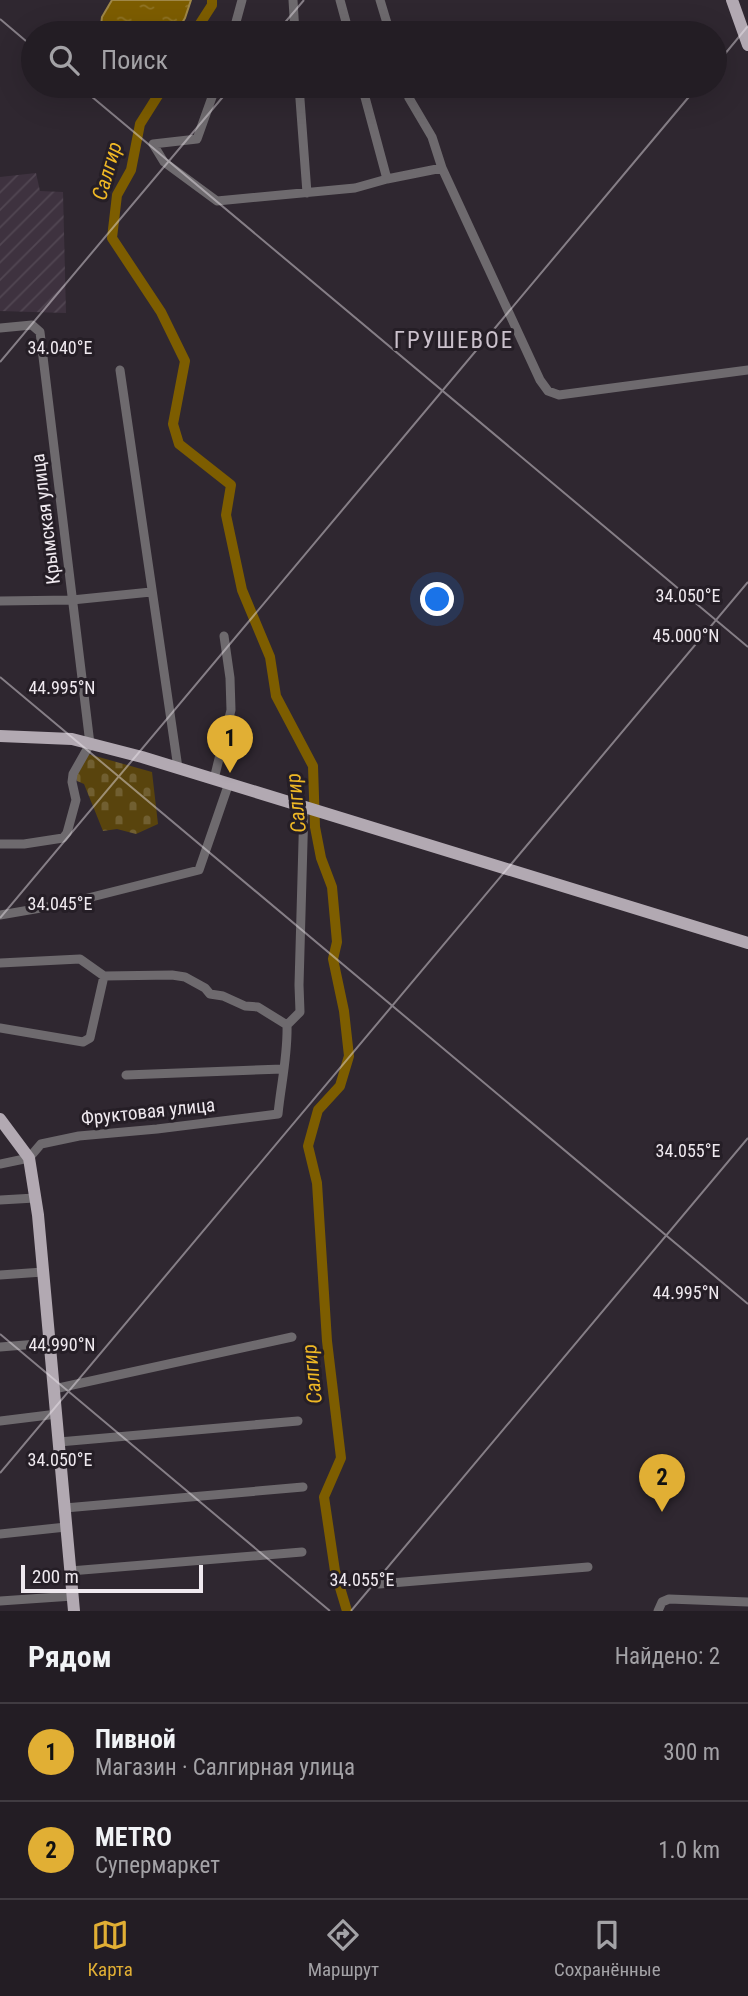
<!DOCTYPE html>
<html lang="ru">
<meta charset="utf-8">
<style>
body{margin:0;font-family:"Roboto Condensed",sans-serif;background:#2b262c;color:#f1f3f6}
.scale{position:absolute;left:21px;bottom:18px;width:182px;box-sizing:border-box;padding-left:7px;border:4px solid #efe9ef;border-top:0;font-size:19px;line-height:24px;white-space:nowrap;color:#efe9ef;-webkit-text-stroke:5px #251e26;paint-order:stroke}
.you{position:absolute;left:438px;top:600px;width:24px;height:24px;margin:-18px;border:5px solid #fff;border-radius:50%;background:#1a73e8;box-shadow:0 0 0 10px #1a73e833}
.badge{display:grid;place-items:center;width:46px;height:46px;border-radius:50%;background:#e1af34;color:#111;font-size:23px;font-weight:700}
.pin{position:absolute;translate:-50% -58px;filter:drop-shadow(0 2px 4px #0008)}
.pin::after{content:'';position:absolute;top:37px;width:24px;height:21px;background:inherit;clip-path:polygon(0 0,100% 0,50% 100%)}
.list{margin:0;padding:0;list-style:none}
h2{display:flex;justify-content:space-between;align-items:center;height:91px;margin:0;padding:0 28px;font-size:30px}
h2 small{font-size:23px;font-weight:400;color:#a3a2a6}
.list li{display:grid;grid-template-columns:46px 1fr auto;gap:21px;align-items:center;box-sizing:border-box;height:98px;padding:0 28px;border-top:2px solid #403b41}
.list b{display:block;font-size:26px;white-space:nowrap}
.list p{margin:0;font-size:23px;white-space:nowrap;color:#a3a2a6}
.list em{font-size:23px;font-style:normal;color:#a3a2a6}
.icon{flex:none;width:38px;height:38px;fill:none;stroke:currentColor;stroke-width:2;stroke-linecap:round;stroke-linejoin:round}
.map{position:relative;flex:none;width:748px;height:1611px;overflow:hidden}
.search{position:absolute;background:#231d24;box-shadow:0 7px 28px #0002;left:21px;right:21px;top:21px;height:77px;display:flex;align-items:center;gap:18px;box-sizing:border-box;padding:0 24px;border-radius:38px;color:#a3a2a6;font-size:26px}
.sheet{height:287px;background:#231d24}
nav{display:flex;justify-content:space-around;align-items:center;box-sizing:border-box;height:98px;border-top:2px solid #403b41;background:#231d24;font-size:19px;color:#a3a2a6}
nav a{display:grid;justify-items:center;gap:4px}
nav .on{color:#e1af34}
.map>svg:first-child{display:block}
.industrial{fill:url(#industrial-furrows)}
.cemetery{fill:url(#cemetery-stones)}
.water{fill:url(#water-ripples);stroke:#9f8748;stroke-width:2}
.lines{fill:none;stroke-linecap:round;stroke-linejoin:round}
.river{stroke:#7d5d00;stroke-width:10}
.minor{stroke:#6e6a6e;stroke-width:9}
.major{stroke:#b2a9b2;stroke-width:12}
.ticks{fill:none;stroke:#efe9ef;stroke-width:2;stroke-opacity:0.45}
.labels{text-anchor:middle;stroke-width:6;stroke-linejoin:round;paint-order:stroke}
.street-label{font-size:19px;fill:#efe9ef;stroke:#251e26}
.water-label{font-size:21px;font-style:italic;fill:#efb825;stroke:#251e26}
.quarter-label{font-size:23px;letter-spacing:2px;fill:#cbc1cc;stroke:#251e26}
.ticks-label{font-size:18px;text-anchor:middle;fill:#efe9ef;stroke:#251e26;stroke-width:6;stroke-linejoin:round;paint-order:stroke}
</style>
<div class="map">
<svg width="748" height="1611" viewBox="0 0 748 1611">
<defs>
<pattern id="industrial-furrows" width="10" height="10" patternUnits="userSpaceOnUse" patternTransform="scale(1.75)"><rect width="10" height="10" fill="#3e323f"/><path d="M-1 1l2-2M0 10L10 0M9 11l2-2" fill="none" stroke="#514652"/></pattern>
<pattern id="cemetery-stones" width="16" height="16" patternUnits="userSpaceOnUse" patternTransform="scale(1.75)"><rect width="16" height="16" fill="#59440d"/><path d="M2 7V4a2 2 0 0 1 4 0v3zM10 15v-3a2 2 0 0 1 4 0v3z" fill="#715f31"/></pattern>
<pattern id="water-ripples" width="26" height="14" patternUnits="userSpaceOnUse" patternTransform="scale(1.75)"><rect width="26" height="14" fill="#7d5d00"/><path d="M2 4q2-2 4 0t4 0M15 11q2-2 4 0t4 0" fill="none" stroke="#907426"/></pattern>
</defs>
<rect width="100%" height="100%" fill="#2f2730"/>
<path class="industrial" d="M36,173L40,191L63,192L66,313L0,311V177Z"/>
<path class="cemetery" d="M88,754L152,772L158,824L136,834L117,829L103,831L84,784L77,781L75,774Z"/>
<path class="water" d="M112,0H191L185,18L176,33H114L101,25L102,17Z"/>
<g class="lines">
<path class="river" d="M194,33L212,5V0
M164,86L140,124L131,170L117,195L112,238L161,312L185,361L173,424L179,444L231,485L226,515L242,590L270,657L276,696L313,766L315,827L321,858L332,887L337,942L333,959L344,1011L349,1056L340,1086L318,1110L308,1146L317,1183L327,1341L341,1458L324,1497L335,1571L347,1611"/>
<path class="minor" d="M293,0L295,33
M340,0L349,33
M380,0L390,33
M233,33L242,0
M216,86L197,139L153,144L164,162L217,201L355,188L387,179L442,168
M299,86L307,193
M362,86L387,179
M405,86L409,98L432,137L442,168L540,380L548,391L559,395L748,370
M0,328L32,325L40,332L90,744L73,774L72,782L76,800L67,833L63,838L24,844H0
M120,370L178,768
M0,601L72,600L151,592
M214,779L231,710L230,678L224,636
M0,915L64,904L199,870L229,783
M0,963L80,959L104,976L172,975L185,977L205,988L210,994L223,996L245,1006L258,1007L287,1025
M0,1028L83,1042L90,1038L104,976
M126,1075L283,1069
M0,1164L29,1158L41,1144L79,1136L157,1129L278,1114C281,1084 288,1055 287,1025L300,1012L299,985L304,806
M0,1200L35,1198
M0,1275L43,1272
M0,1347L50,1343
M54,1389L292,1337
M0,1421L57,1414
M59,1442L298,1421
M65,1508L303,1487
M0,1534L66,1527
M70,1571L302,1552
M379,1584L588,1567
M0,1601L73,1596
M658,1611L662,1602L669,1599L748,1602"/>
<path class="major" d="M732,0L748,45
M0,736L72,739L142,757L748,943
M0,1119L29,1158L38,1215L74,1611"/>
</g>
<path class="ticks" d="M0,19L33,47M276,33L304,0M715,66L748,26M79,86L748,647M0,362L232,86M0,677L748,1304M0,918L698,86M0,1334L330,1611M0,1473L748,582M351,1611L748,1138"/>
<g class="labels">
<g class="street-label">
<text transform="translate(45 519) rotate(-97)" y="7">Крымская улица</text>
<text transform="translate(148 1111) rotate(-6)" y="7">Фруктовая улица</text>
</g>
<g class="water-label">
<text transform="translate(107 171) rotate(-74)" y="7">Салгир</text>
<text transform="translate(296 803) rotate(-96)" y="7">Салгир</text>
<text transform="translate(312 1374) rotate(-96)" y="7">Салгир</text>
</g>
<g class="quarter-label">
<text x="454" y="348">ГРУШЕВОЕ</text>
</g>
</g>
<g class="ticks-label">
<text x="60" y="354">34.040°E</text>
<text x="688" y="602">34.050°E</text>
<text x="686" y="642">45.000°N</text>
<text x="62" y="694">44.995°N</text>
<text x="60" y="910">34.045°E</text>
<text x="688" y="1157">34.055°E</text>
<text x="686" y="1299">44.995°N</text>
<text x="62" y="1351">44.990°N</text>
<text x="60" y="1466">34.050°E</text>
<text x="362" y="1586">34.055°E</text>
</g>
</svg>
<div class="scale">200 m</div>
<div class="you"></div>
<div class="pin badge" style="left:230px;top:773px">1</div>
<div class="pin badge" style="left:662px;top:1512px">2</div>
<div class="search"><svg class="icon" aria-label="search" viewBox="0 0 24 24"><circle cx="10" cy="10" r="6"/><path d="M15 15l6 6"/></svg>Поиск</div>
</div>
<section class="sheet">
<h2>Рядом<small>Найдено: 2</small></h2>
<ul class="list">
<li><span class="badge">1</span><div><b>Пивной</b><p>Магазин · Салгирная улица</p></div><em>300 m</em></li>
<li><span class="badge">2</span><div><b>METRO</b><p>Супермаркет</p></div><em>1.0 km</em></li>
</ul>
</section>
<nav>
<a class="on"><svg class="icon" aria-label="map" viewBox="0 0 24 24"><path d="M3 6l6-2 6 2 6-2v14l-6 2-6-2-6 2zM9 4v14M15 6v14"/></svg>Карта</a>
<a><svg class="icon" aria-label="directions" viewBox="0 0 24 24"><path d="M12 3l9 9-9 9-9-9zM9 14v-3h6M13 9l2 2-2 2"/></svg>Маршрут</a>
<a><svg class="icon" aria-label="saved" viewBox="0 0 24 24"><path d="M7 4h10v16l-5-4-5 4z"/></svg>Сохранённые</a>
</nav>
